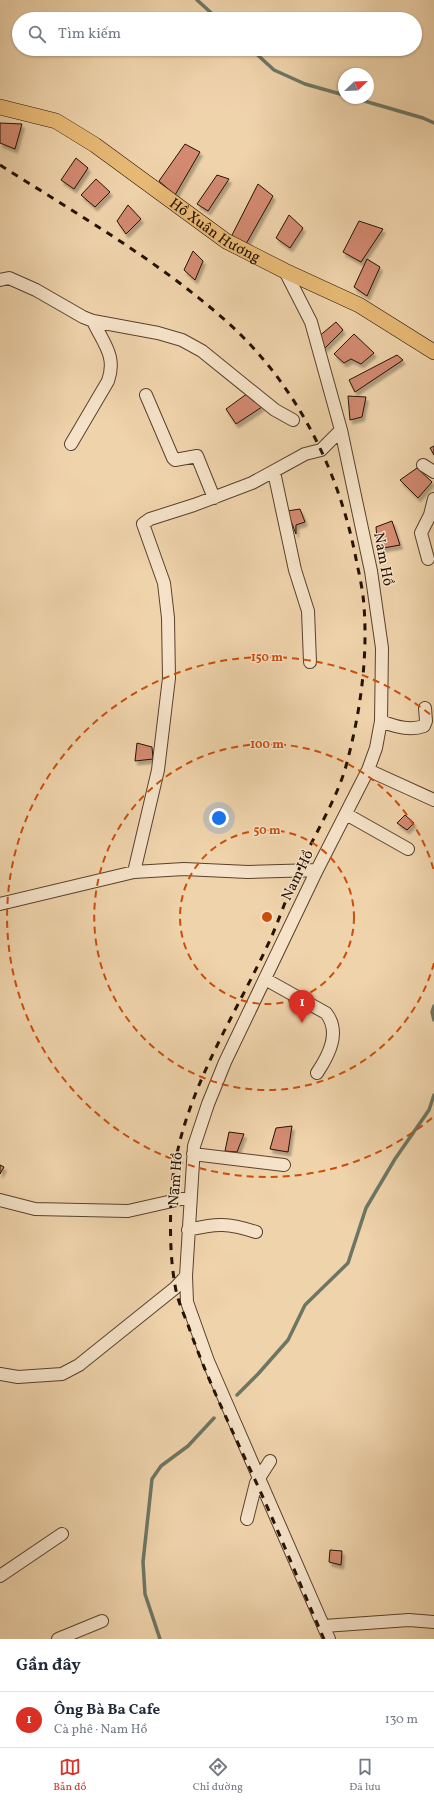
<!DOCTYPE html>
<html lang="vi">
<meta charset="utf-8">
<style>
body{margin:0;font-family:Vollkorn,serif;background:#f6f6f7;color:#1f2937}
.compass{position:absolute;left:338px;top:68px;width:36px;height:36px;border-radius:50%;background:#fff;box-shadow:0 1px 3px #0004;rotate:67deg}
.you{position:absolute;left:219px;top:818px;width:14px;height:14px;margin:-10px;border:3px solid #fff;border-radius:50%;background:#1a73e8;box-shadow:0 0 0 6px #1a73e833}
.badge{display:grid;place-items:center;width:26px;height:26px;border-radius:50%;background:#d93025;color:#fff;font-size:13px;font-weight:700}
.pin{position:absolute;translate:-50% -33px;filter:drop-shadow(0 1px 2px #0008)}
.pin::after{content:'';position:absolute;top:21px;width:14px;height:12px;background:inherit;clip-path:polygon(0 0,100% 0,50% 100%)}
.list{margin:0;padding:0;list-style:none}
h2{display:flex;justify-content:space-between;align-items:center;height:52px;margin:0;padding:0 16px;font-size:17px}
h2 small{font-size:13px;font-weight:400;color:#747a83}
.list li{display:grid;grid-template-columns:26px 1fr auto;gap:12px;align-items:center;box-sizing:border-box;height:56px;padding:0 16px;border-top:1px solid #e0e1e3}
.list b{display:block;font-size:15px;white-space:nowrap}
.list p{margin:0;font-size:13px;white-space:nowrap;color:#747a83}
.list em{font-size:13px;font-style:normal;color:#747a83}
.icon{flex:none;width:22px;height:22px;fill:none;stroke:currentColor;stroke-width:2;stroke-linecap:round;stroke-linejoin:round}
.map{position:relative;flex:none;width:434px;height:1639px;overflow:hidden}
.search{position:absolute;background:#fff;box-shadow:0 1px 3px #0004;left:12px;right:12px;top:12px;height:44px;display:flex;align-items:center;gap:10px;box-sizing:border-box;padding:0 14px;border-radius:22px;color:#747a83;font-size:15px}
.sheet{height:108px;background:#fff}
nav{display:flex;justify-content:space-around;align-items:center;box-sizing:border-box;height:56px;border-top:1px solid #e0e1e3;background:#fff;font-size:11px;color:#747a83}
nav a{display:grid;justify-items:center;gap:2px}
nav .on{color:#d93025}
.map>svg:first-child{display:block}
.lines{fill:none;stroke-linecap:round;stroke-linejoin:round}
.stream{stroke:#6c7664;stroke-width:3.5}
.building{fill:#d38a71;stroke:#251203;filter:url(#shadow)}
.minor-casing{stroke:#58422d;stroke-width:14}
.major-casing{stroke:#251203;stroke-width:16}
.minor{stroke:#f5e2c8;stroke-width:12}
.major{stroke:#e8ba76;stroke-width:15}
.rail{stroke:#251203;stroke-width:3;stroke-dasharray:7 7;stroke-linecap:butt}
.ring{fill:none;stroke:#cb4e0b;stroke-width:2;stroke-dasharray:7 5}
.labels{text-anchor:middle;stroke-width:3;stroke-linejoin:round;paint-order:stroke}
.street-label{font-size:15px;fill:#251203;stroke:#f5e2c8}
.centre{fill:#cb4e0b;stroke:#f5e2c8;stroke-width:2}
.ring-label{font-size:12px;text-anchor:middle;font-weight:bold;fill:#cb4e0b;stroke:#f5e2c8;stroke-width:3;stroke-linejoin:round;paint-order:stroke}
</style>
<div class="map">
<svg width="434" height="1639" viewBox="0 0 434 1639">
<defs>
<filter id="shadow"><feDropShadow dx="2.5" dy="4" stdDeviation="1" flood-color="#0004"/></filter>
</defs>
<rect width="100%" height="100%" fill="#efd3ab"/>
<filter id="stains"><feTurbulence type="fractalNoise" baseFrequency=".005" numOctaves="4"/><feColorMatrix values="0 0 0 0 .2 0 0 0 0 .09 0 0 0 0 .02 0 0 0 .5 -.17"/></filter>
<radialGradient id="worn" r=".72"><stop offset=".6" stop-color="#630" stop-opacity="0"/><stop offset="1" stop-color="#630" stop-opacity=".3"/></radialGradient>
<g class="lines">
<path class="stream" d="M197,0L218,19
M251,49L274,70L305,84L344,95
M354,98L423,118L434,123
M434,1006L432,1012L434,1020
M237,1395L258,1374L288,1340L305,1305L348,1263L366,1208L395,1159L429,1110L434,1095
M160,1639L145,1594L143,1562L152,1479L161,1466L188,1446L214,1418"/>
</g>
<path class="building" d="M0,123L22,124L15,149L0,143Z
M185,144L200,152L175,195L159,181Z
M76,158L88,168L74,189L61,180Z
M217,175L229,179L208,211L197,204Z
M96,179L110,192L95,207L81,195Z
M258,184L273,196L246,244L230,239Z
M128,205L141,219L126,234L117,221Z
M289,215L303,228L290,248L276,238Z
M359,221L383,229L361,262L343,252Z
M193,251L203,261L195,280L184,270Z
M367,259L380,267L367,296L354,287Z
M336,322L343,330L325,348L317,338Z
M354,334L374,353L361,364L351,359L344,363L334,354Z
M397,355L403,360L355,392L349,380Z
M248,393L262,407L236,424L226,409Z
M348,396L366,397L362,417L350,420Z
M434,446V455L430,448Z
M417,468L432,482L418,498L400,480Z
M300,509L305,522L296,525V534L287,511Z
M392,521L400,545L378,549L376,527Z
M137,743L152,747L153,759L135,761Z
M405,815L414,823L407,830L397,823Z
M292,1126L288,1152L270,1149L276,1128Z
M229,1132L244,1134L237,1152L225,1151Z
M0,1165L4,1167L0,1174Z
M330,1550L342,1551L341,1565L329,1562Z"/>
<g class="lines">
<defs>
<path id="minor" d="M0,280L9,278L36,290L83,317L93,321L158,333L182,340L202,351L275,410L293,420
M146,395L173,458L175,460L197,456L214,498
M71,444L108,381C117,356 103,343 93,321
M423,465L434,472
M274,472L295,570L308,611L310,662
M428,559L421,533L430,515L434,499
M381,721C395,727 410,731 424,726L426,721L425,708
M368,770L434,800
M346,814L408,849
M134,872L158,770L169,678L168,618L164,583L143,524L150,519L194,505L252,483L305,454L321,450L341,430
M0,904L134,872L184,869L248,872L317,870
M265,979L326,1013C341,1032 329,1055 317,1073
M193,1154L284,1165
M0,1200L35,1209L128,1211L190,1197
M188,1230C217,1223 228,1223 256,1232
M186,1276L187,1302L208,1361L329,1639
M0,1374L18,1377L62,1374L79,1365L175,1288L186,1276L194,1146L208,1104L225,1062L317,870L368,770L376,748L381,721L382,648L371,571L341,430L311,322L285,271
M247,1519L256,1483L270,1461
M0,1576L62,1534
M324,1626L409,1620L434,1622
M58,1639L102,1621"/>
<g id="major">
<path id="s1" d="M0,107L56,121L95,145L226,241L285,271L359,305L434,352"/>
</g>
</defs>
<use href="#minor" class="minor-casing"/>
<use href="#major" class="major-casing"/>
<use href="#minor" class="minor"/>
<use href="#major" class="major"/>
<path class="rail" d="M0,165C77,214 157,260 225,320C296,383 340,471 357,564C360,577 363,592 364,606C368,660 360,714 346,766C337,799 314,835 300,867C289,890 281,915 271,938C232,1023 175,1104 171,1200C170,1227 170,1257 175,1285C177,1299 183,1312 188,1325C207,1379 232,1430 256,1482C280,1534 301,1587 324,1639"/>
</g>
<g class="ring">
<circle cx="267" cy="917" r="87"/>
<path d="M434 963A173 173 0 1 1 434 871"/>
<path d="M432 1118A260 260 0 1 1 432 716"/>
</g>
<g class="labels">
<g class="street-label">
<text dy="5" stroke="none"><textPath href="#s1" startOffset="251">Hồ Xuân Hương</textPath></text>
<text transform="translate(384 559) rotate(79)" y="5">Nam Hồ</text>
<text transform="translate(297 875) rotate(-64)" y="5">Nam Hồ</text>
<text transform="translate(175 1179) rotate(-86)" y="5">Nam Hồ</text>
</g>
</g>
<circle cx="267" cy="917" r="6" class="centre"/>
<g class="ring-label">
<text x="267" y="661">150 m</text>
<text x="267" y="748">100 m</text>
<text x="267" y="834">50 m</text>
</g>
<rect width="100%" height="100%" filter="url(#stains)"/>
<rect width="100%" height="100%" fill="url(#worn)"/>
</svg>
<svg class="compass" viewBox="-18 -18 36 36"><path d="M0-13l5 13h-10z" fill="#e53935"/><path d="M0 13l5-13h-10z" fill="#747a83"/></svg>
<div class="you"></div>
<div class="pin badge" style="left:302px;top:1023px">1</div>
<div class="search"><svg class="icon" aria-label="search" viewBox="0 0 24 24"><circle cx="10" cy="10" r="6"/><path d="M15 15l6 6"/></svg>Tìm kiếm</div>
</div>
<section class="sheet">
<h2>Gần đây<small></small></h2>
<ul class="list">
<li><span class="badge">1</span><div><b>Ông Bà Ba Cafe</b><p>Cà phê · Nam Hồ</p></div><em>130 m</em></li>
</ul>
</section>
<nav>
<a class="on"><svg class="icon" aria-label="map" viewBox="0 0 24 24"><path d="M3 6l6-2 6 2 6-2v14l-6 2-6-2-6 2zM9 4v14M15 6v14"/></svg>Bản đồ</a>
<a><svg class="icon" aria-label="directions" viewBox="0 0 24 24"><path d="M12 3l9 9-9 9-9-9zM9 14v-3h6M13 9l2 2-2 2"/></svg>Chỉ đường</a>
<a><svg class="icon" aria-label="saved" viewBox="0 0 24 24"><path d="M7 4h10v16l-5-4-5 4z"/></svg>Đã lưu</a>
</nav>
